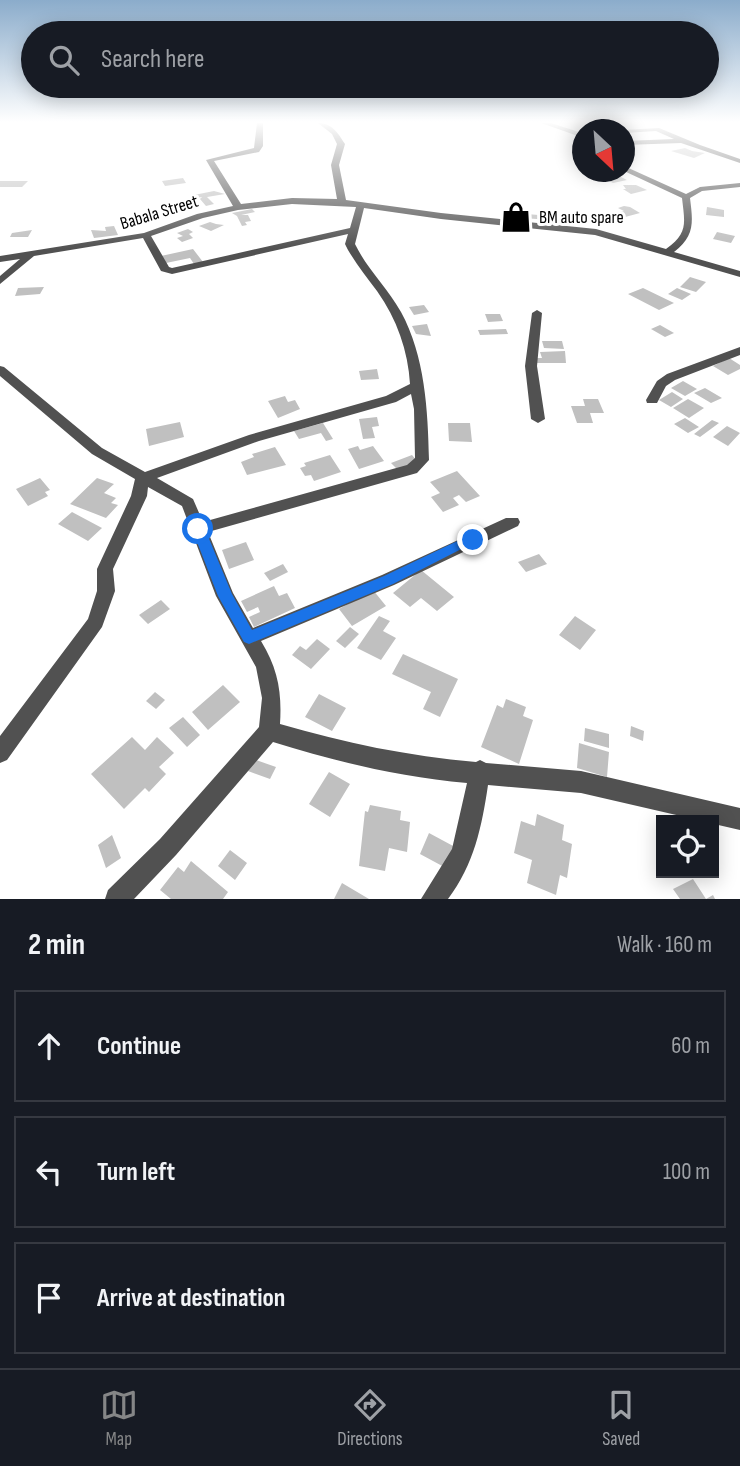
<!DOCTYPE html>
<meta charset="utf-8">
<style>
body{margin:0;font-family:"Sofia Sans Condensed",sans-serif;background:#20242c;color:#f1f3f6}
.controls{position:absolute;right:21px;bottom:21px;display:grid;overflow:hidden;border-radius:0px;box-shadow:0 4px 18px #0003}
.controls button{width:63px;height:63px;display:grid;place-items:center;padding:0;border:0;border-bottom:2px solid #363941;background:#171b24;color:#f1f3f6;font:35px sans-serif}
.compass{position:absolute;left:572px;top:119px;width:63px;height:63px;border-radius:50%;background:#171b24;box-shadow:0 4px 18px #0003;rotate:154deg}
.stop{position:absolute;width:21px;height:21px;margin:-16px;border:5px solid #1a73e8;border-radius:50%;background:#fff}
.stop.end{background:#1a73e8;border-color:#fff;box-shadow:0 2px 7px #0008}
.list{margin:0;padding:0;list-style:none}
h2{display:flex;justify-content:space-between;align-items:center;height:91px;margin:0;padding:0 28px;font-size:30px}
h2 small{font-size:23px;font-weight:400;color:#9ea1a6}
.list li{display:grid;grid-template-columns:46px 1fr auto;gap:21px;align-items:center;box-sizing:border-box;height:112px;margin:0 14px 14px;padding:0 14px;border:2px solid #363941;border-radius:0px}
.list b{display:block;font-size:26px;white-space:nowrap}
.list em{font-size:23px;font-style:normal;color:#9ea1a6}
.icon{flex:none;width:38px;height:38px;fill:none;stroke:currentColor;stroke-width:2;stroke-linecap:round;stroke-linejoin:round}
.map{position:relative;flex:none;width:740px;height:899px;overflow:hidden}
.search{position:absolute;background:#171b24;box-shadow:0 4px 18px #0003;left:21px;right:21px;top:21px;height:77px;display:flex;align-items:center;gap:18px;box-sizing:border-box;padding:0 24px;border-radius:38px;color:#9ea1a6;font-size:26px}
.sheet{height:469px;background:#171b24}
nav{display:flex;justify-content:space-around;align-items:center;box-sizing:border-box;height:98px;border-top:2px solid #363941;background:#171b24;font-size:19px;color:#9ea1a6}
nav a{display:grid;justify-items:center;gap:4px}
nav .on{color:#858687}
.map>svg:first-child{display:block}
.building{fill:#c0c0c0}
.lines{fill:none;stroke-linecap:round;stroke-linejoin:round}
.minor{fill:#515151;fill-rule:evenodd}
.route{fill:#1a73e8}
.labels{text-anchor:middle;stroke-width:6;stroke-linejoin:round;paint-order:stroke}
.far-street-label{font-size:18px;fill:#000;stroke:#fff}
.far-poi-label{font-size:18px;fill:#000;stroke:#fff;text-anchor:start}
</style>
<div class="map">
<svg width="740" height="899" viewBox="0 0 740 899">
<rect width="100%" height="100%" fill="#fff"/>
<path class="building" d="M685,148L692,151L705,153L694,158L671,151Z
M613,173L627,180L613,183L597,175Z
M183,178L186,183L165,186L162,181Z
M0,181H28L22,187H0Z
M623,185H636L647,190L631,194L623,189H626Z
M214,191L225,194L207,197L214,204L206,206L200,199L202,197L197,198L194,195Z
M624,206L630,207L640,213L625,217L617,213L624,211L618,208Z
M707,207L724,210V217L706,215Z
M252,209L255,212L241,215H248L251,221L245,222L247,225L242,226L237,216L232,213Z
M509,209L514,210V213L551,216V220L507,217Z
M210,222L216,224L224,225L211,231L199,226Z
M114,226L118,235L94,238L91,230L106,231L105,227Z
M188,229L193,232L189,234L193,238L182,242L177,238L183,236L177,233Z
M32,230L28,237H10L12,233Z
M717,232L735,236L731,243L713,239Z
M193,249L203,262L194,264L190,258L166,263L161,256Z
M690,277L706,282L696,292L680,287Z
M44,287L40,294L15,296L18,288Z
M643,288L674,303L659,310L628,294Z
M677,288L691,294L682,300L668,294Z
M424,305L429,312L414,315L409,307Z
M485,314H500L503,321L488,322Z
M427,324L431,336L416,334L412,326Z
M660,325L674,333L665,337L651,329Z
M506,329L508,334L480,335L478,330Z
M542,341H562L564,349L544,348Z
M565,351L566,363H537L535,358H542L540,352Z
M729,358L740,365V369L728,375L713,366Z
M377,369L379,379L361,380L359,371Z
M683,381L697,389L685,396L671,388Z
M705,388L722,398L711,403L694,393Z
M672,392L683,399L671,407L659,400Z
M285,396L288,402L295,400L300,409L278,418L268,401Z
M583,399H598L604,413H590L593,423H577L571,406H585Z
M688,399L704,408L689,418L673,408Z
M377,417L379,426L372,427L375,438L363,439L359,419Z
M685,418L699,427L688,433L674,424Z
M712,420L719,423L700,437L694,434Z
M180,422L184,437L149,446L146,429Z
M323,423L333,439L326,441L321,433L299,439L294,431Z
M448,423H470L472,442L449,441Z
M727,426L740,433L728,446L713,437Z
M358,446L360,450L373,446L384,461L359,469L348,449Z
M275,447L286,465L247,475L241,462L254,457L252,454Z
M330,455L341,472L314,481L311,475L305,476L300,468L306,466L304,463Z
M412,455L418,462L398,470L391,463Z
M457,471L480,496L466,502L459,495L453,498L459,505L443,512L431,497L440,493L430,482Z
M40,478L50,490L45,492L48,496L28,506L16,489Z
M97,478L114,484L104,493L116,498L111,503L118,505L106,518L70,504Z
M72,512L102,528L88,541L58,524Z
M246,542L254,560L229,569L222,550Z
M539,554L547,564L526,572L518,562Z
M283,564L288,572L270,581L264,573Z
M421,570L454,597L437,611L421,598L410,607L393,593Z
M274,586L279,596L287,593L295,608L254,627L249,617L260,612L258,607L247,612L241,601Z
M373,590L386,606L352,626L339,609Z
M161,600L170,609L148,624L139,615Z
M379,616L390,621L383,631L396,638L381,660L357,648Z
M575,616L596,630L580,650L559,635Z
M350,627L359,634L345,648L336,641Z
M317,639L330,649L311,669L292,655L300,646L306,650Z
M403,654L458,679L440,717L423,709L431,692L392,674Z
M223,685L240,702L208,730L192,712Z
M155,692L165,700L156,709L146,701Z
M319,694L346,708L332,731L305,717Z
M506,699L526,707L523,716L533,720L519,764L481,747L497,705L503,708Z
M183,717L200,735L187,747L169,728Z
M631,726L644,731L643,741L630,736Z
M585,728L609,734V748L584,741Z
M132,737L145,750L157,737L174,753L159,767L166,774L149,792L145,788L124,809L91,774Z
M579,743L609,752L607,777L577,768Z
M253,759L276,767L270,779L248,771Z
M329,772L350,784L330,817L309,804Z
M370,805L401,811L400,820L410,822L407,852L389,848L385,871L359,866L365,811L368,812Z
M537,814L564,825L562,840L572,844L567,878L560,875L556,895L527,883L532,860L514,853L521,821L535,826Z
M429,833L455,847L446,868L420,854Z
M112,835L121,858L106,868L98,845Z
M230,850L247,863L235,880L218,866Z
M191,861L228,892L223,899H171L160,890L178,867L184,872Z
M693,879L706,899L713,895L715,899H680L673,889Z
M342,883L369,899H334Z"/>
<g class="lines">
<path class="minor" d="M257,123H263V146L259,152L214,161L241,204L292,198L337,199L331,165L337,144L332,134L318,123C332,123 338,133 345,144L339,165L346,200L441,213L596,229L666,249C688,233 685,224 682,198L624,171V166L686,194L700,187L740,183V187L702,191L690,198C693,222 695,236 674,252L740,271V277L595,235L441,219L364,208L355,244C367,269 387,287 401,312C425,356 428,410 429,460L417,473L208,532L233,593L253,628L382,575L506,518H518L520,522L518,526L394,585L261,641C278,669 282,692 280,724C345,743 408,756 476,762L480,760L486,763L581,771L740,808V830L714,824V820H698L581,793L488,785C482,826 474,865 448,899H421L452,849L467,783C400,777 337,762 273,742L176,855L134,899H105L108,890L160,839L259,727L262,698L256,667L216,596L182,506L148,487L147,496L113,569L115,591L102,627L7,760L0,763V736L88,619L97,591V569L131,496L135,479L92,454L0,376V366L4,367L102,448L145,472L249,435L386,396L410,384C408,351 397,319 377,291C367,278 357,265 348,250L345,244L348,234L172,274L161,271L143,238L34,256L0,284V276L20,259L0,262V256L144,233L197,214L233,206L206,160L254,148ZM292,204L356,207L350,228L172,268L169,267L151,236L203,218L238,210ZM411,394L414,409L415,458L407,465L203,522L193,499L157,478L259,441L396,402Z
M541,123H551L582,133V141L580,140L578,136Z
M596,123H604L615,130H606Z
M659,128L700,145L740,159V163L681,143L624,145V141L674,139L656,131L624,133V130H622Z
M537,310L542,313L537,366L545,419L538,423L531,419L525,366L532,313Z
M740,347V355L675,380L666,386L657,403H647L646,400L657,381L667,374Z"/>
</g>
<linearGradient id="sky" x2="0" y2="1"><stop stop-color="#8baccb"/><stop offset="0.49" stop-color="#fff"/><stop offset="1" stop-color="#fff" stop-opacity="0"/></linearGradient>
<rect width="740" height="249" fill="url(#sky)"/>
<path class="route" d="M198,524L205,529L232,594L252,630L384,576L468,536H477L479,540L393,584L249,644L244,642L218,596L192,529Z"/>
<defs>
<symbol id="shop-bare" viewBox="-9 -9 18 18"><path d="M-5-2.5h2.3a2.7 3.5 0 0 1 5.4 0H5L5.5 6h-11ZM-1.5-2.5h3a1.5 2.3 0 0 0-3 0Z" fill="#000" stroke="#fff" stroke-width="2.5" paint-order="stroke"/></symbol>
</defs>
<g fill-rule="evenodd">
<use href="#shop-bare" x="494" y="195" width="44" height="44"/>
</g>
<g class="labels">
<g class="far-street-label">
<text transform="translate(159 212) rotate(-17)" y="6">Babala Street</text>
</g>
<g class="far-poi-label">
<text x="539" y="223">BM auto spare</text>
</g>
</g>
</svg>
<div class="controls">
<button><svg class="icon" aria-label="locate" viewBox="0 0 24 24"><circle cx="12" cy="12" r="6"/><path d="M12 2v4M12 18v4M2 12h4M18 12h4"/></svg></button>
</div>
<svg class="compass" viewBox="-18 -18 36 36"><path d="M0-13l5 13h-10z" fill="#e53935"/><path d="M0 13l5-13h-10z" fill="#9ea1a6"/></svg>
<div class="stop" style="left:198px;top:529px"></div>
<div class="stop end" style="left:473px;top:540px"></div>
<div class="search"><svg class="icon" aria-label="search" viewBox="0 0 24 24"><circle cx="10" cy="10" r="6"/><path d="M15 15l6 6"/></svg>Search here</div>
</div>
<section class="sheet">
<h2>2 min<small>Walk · 160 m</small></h2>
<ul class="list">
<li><svg class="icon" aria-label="ahead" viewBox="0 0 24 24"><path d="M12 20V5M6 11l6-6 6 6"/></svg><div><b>Continue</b></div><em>60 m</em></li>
<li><svg class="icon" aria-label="left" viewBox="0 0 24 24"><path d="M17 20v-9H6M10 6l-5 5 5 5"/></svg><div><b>Turn left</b></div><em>100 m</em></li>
<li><svg class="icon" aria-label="arrive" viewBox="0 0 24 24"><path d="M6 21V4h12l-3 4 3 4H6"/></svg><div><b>Arrive at destination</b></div></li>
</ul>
</section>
<nav>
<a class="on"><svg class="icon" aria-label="map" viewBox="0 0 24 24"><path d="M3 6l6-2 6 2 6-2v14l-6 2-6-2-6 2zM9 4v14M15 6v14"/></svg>Map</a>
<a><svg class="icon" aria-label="directions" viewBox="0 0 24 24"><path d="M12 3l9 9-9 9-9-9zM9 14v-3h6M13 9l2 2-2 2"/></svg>Directions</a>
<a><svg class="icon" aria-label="saved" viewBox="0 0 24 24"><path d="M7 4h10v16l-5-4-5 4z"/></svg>Saved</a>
</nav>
